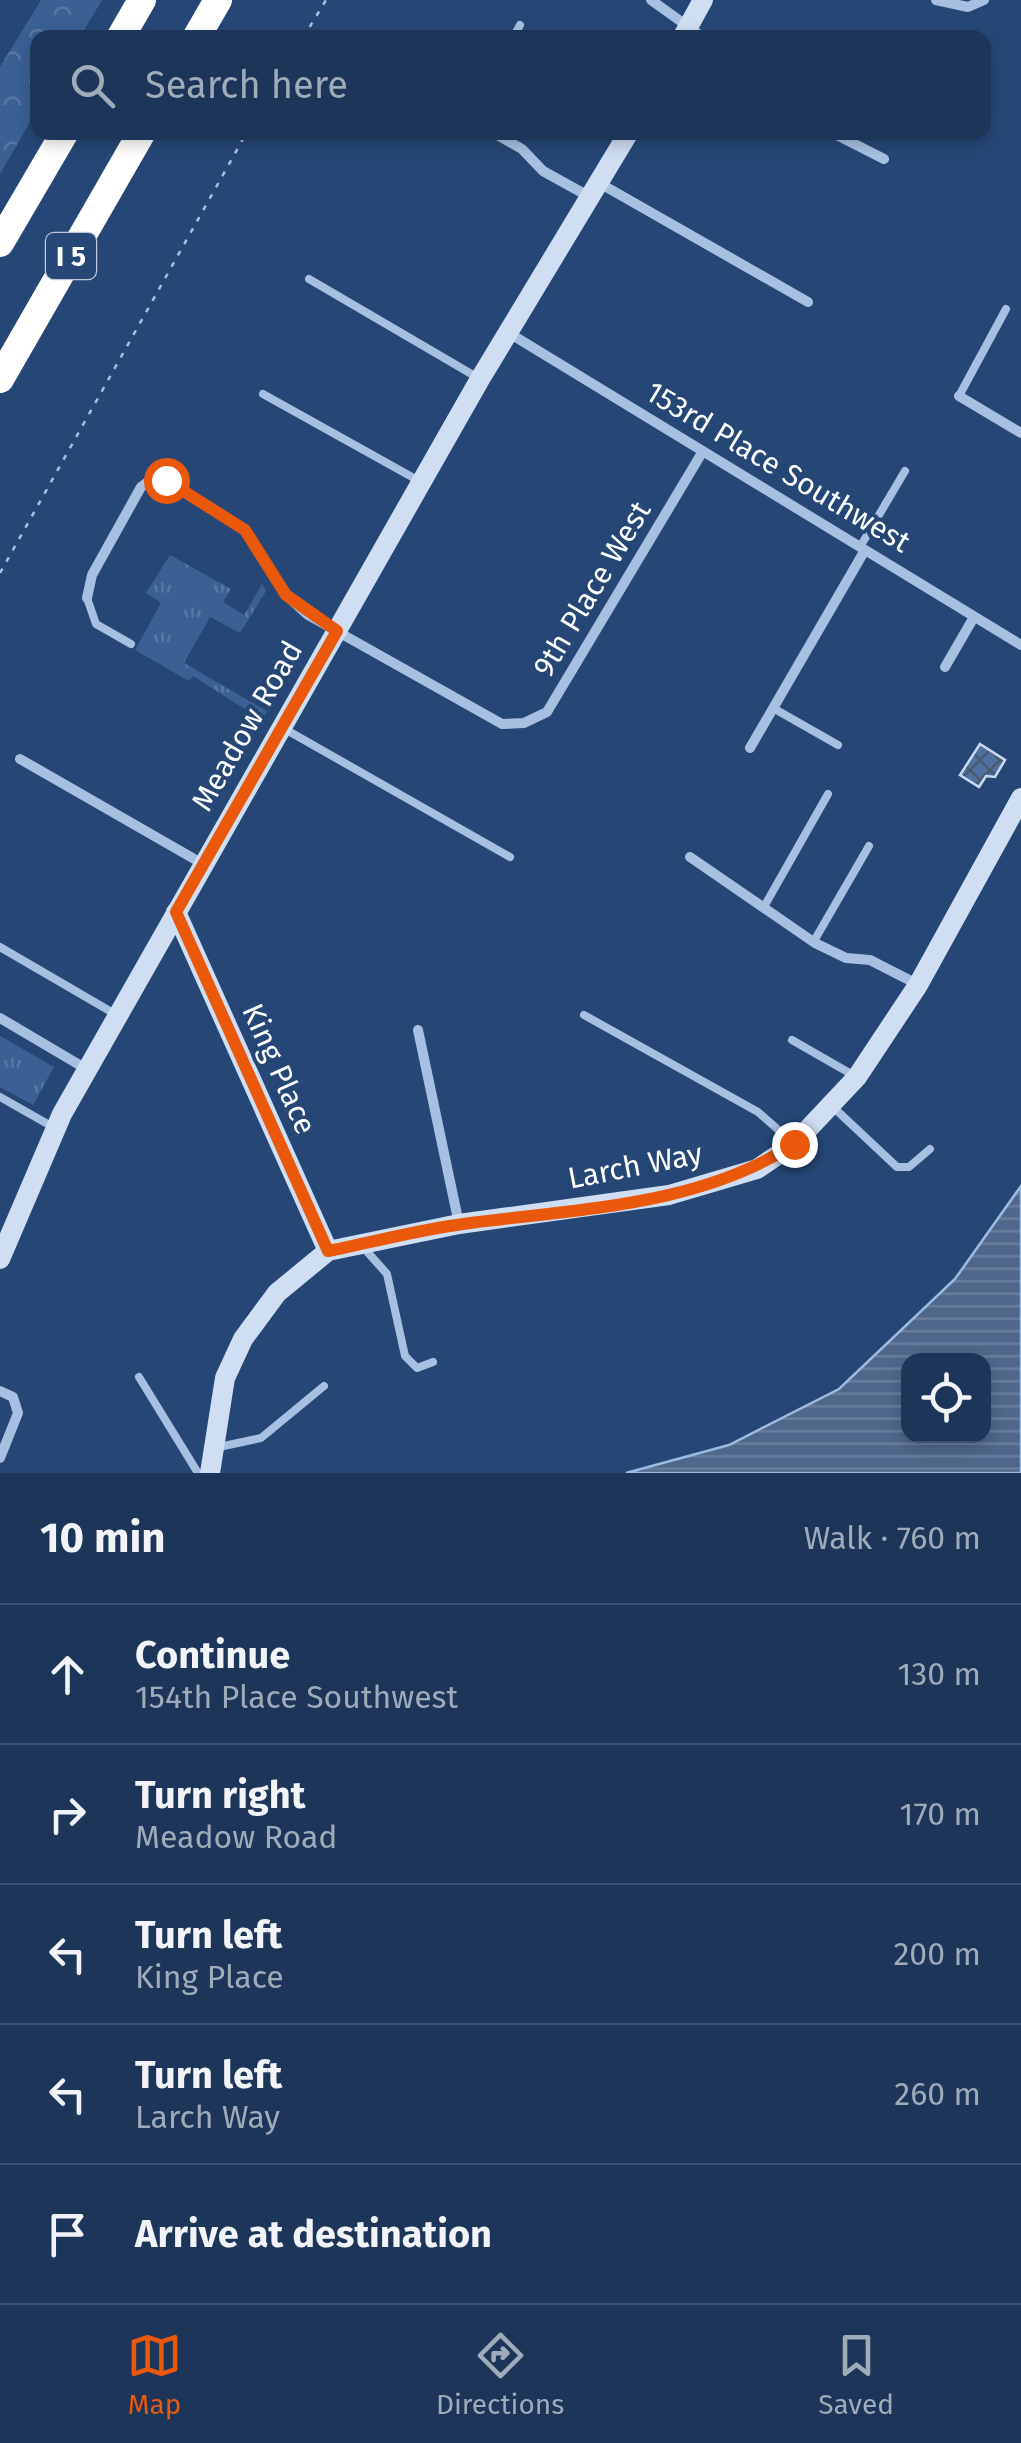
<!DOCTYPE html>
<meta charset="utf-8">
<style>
body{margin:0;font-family:"Fira Sans",sans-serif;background:#294061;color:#f1f3f6}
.controls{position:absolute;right:30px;bottom:30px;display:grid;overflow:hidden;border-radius:20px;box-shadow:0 5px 15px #0003}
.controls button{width:90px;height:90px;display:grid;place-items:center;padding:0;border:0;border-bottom:2px solid #3a506e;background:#1c3558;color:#f1f3f6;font:50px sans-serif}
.stop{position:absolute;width:30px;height:30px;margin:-22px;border:8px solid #ea580c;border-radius:50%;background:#fff}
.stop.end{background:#ea580c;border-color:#fff;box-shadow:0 2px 10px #0008}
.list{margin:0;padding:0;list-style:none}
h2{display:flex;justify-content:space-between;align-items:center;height:130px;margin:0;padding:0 40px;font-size:42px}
h2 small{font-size:32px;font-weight:400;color:#a0abba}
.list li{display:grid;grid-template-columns:65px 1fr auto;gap:30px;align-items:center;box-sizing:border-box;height:140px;padding:0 40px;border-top:2px solid #3a506e}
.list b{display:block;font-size:38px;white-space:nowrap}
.list p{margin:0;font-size:32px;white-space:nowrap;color:#a0abba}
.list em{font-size:32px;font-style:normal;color:#a0abba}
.icon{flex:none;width:55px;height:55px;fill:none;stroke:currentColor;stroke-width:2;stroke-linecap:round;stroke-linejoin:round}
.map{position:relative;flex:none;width:1021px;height:1473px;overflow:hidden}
.search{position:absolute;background:#1c3558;box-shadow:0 5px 15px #0003;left:30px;right:30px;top:30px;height:110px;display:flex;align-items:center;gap:25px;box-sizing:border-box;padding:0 35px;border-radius:20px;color:#a0abba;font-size:38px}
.sheet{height:830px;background:#1c3558}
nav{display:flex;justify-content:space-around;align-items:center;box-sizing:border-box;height:140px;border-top:2px solid #3a506e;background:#1c3558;font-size:28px;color:#a0abba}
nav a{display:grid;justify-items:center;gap:5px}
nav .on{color:#ea580c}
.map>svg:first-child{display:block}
.forest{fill:url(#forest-crowns)}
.park{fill:url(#park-tufts)}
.water{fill:url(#water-rules);stroke:#9cbbe3;stroke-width:2.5;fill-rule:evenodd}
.building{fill:url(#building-cross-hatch);stroke:#c9dbf2;stroke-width:2.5}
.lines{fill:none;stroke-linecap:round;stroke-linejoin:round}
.path{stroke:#a7c0e2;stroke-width:2.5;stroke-dasharray:5 8;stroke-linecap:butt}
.lane{stroke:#a7c0e2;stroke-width:8}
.street{stroke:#a7c0e2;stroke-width:10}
.secondary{stroke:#d0def3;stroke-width:20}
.highway{stroke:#fff;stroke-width:28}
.route{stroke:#ea580c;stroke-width:12}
.labels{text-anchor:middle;stroke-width:8;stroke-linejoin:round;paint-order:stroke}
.shield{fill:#264776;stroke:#bec8d6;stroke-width:2.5}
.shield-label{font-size:28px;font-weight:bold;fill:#fff}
.street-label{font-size:30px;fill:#fff;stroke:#264776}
</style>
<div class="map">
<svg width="1021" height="1473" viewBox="0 0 1021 1473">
<defs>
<pattern id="forest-crowns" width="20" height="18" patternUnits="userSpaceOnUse" patternTransform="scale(2.5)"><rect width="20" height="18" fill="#3a6094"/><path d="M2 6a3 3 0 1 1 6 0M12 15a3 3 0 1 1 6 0" fill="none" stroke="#5878a4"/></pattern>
<pattern id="park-tufts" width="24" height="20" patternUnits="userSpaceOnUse" patternTransform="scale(2.5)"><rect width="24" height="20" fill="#3a6094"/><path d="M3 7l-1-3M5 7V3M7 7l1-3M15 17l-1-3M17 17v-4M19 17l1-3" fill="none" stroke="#5878a4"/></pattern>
<pattern id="water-rules" width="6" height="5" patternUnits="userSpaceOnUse" patternTransform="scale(2.5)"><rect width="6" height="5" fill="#4f678a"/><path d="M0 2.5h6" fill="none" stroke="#697e9c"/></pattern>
<pattern id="building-cross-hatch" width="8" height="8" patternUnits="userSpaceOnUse" patternTransform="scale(2.5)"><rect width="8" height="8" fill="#4f70a0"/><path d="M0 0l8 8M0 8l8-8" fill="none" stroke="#4d5a6e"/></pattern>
</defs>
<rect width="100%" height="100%" fill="#264776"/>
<path class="forest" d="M41,0H102L80,37L38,38L37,110L0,174V67Z"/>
<path class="park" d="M170,555L231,589L223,602L244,615L262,584L266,591L240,633L210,617L184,663L267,711L262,720L193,676L189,681L135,650L161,603L146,593Z
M0,1036L54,1067L33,1105L0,1087Z"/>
<path class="water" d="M1021,1186V1473H626L729,1445L839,1389L955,1279ZM908,1360H984V1436H908Z"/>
<path class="building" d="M980,744L1005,760L995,777L986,776L979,787L960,775Z"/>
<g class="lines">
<path class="path" d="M303,38L326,0
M0,573L247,132"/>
<path class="lane" d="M513,38L520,25
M309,279L480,379
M263,394L421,482
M959,396L1006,309
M860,547L905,471
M87,598L96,624L131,644
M773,708L838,745
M283,728L510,857
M765,905L828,794
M814,941L869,846
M0,947L115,1014
M584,1015L758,1112L791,1141
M792,1040L853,1075
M0,1097L53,1127
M833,1107L897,1167H909L930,1149
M363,1247L387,1274L405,1356L417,1368L433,1362
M139,1377L198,1473
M219,1447L261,1438L324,1386"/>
<path class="street" d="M651,0L704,38
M936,0L968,7L984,0
M492,132L522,149L543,171L590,197
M831,132L884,159
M601,184L808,302
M509,333L1021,645
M959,396L1021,433
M87,598L92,575L141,487L153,478L165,480L245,530L286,595L308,615L502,724L524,723L547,712L703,451
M945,667L974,617
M750,748L865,550
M20,759L203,864
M690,857L815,943L846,958L870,960L917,984
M0,1018L88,1070
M418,1030L459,1224
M0,1391L13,1397L18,1413L0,1458"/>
<path class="secondary" d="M682,38L703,0
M176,912L328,1251
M0,1259L62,1114L480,379L629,132
M210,1473L225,1378L243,1339L277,1293L328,1251L459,1224L669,1195L757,1169L794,1144L857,1077L918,985L1021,798"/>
<path class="highway" d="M120,38L142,0
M196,38L218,0
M0,243L65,132
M0,379L142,132"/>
</g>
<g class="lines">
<path class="route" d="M166,480L245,530L286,595L337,631L176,912L328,1251C373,1242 418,1230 463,1224C573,1209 699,1207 794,1144"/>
</g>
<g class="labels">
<rect class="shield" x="46" y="233" width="50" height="46" rx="8"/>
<g class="shield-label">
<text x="71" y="266">I 5</text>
</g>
<g class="street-label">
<text transform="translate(778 467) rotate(31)" y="10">153rd Place Southwest</text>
<text transform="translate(592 589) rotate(-59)" y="10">9th Place West</text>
<text transform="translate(247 726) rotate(-60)" y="10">Meadow Road</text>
<text transform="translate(279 1069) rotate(66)" y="10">King Place</text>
<text transform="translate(635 1166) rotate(-11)" y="10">Larch Way</text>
</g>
</g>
</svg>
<div class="controls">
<button><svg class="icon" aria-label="locate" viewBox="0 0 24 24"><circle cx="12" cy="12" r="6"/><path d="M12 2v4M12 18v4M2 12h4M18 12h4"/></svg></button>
</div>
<div class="stop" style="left:166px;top:480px"></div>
<div class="stop end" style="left:794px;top:1144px"></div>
<div class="search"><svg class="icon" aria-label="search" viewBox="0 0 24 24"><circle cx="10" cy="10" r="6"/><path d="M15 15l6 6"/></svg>Search here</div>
</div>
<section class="sheet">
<h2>10 min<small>Walk · 760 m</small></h2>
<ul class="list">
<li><svg class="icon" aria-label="ahead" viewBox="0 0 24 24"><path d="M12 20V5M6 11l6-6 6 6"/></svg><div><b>Continue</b><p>154th Place Southwest</p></div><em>130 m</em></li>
<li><svg class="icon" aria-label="right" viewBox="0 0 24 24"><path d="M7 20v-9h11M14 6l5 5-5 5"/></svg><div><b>Turn right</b><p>Meadow Road</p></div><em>170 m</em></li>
<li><svg class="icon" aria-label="left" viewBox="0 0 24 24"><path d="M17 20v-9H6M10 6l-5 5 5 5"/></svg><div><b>Turn left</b><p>King Place</p></div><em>200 m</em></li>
<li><svg class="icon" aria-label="left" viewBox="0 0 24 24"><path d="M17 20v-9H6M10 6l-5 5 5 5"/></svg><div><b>Turn left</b><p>Larch Way</p></div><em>260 m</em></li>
<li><svg class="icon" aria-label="arrive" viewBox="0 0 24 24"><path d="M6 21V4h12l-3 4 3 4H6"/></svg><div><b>Arrive at destination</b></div></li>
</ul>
</section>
<nav>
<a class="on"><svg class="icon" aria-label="map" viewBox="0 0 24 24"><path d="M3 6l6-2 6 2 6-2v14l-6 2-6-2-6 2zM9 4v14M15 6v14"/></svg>Map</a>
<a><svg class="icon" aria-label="directions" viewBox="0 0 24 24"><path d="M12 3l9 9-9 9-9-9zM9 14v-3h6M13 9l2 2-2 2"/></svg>Directions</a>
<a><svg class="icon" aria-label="saved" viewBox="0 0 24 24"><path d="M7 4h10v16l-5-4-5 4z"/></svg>Saved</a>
</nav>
